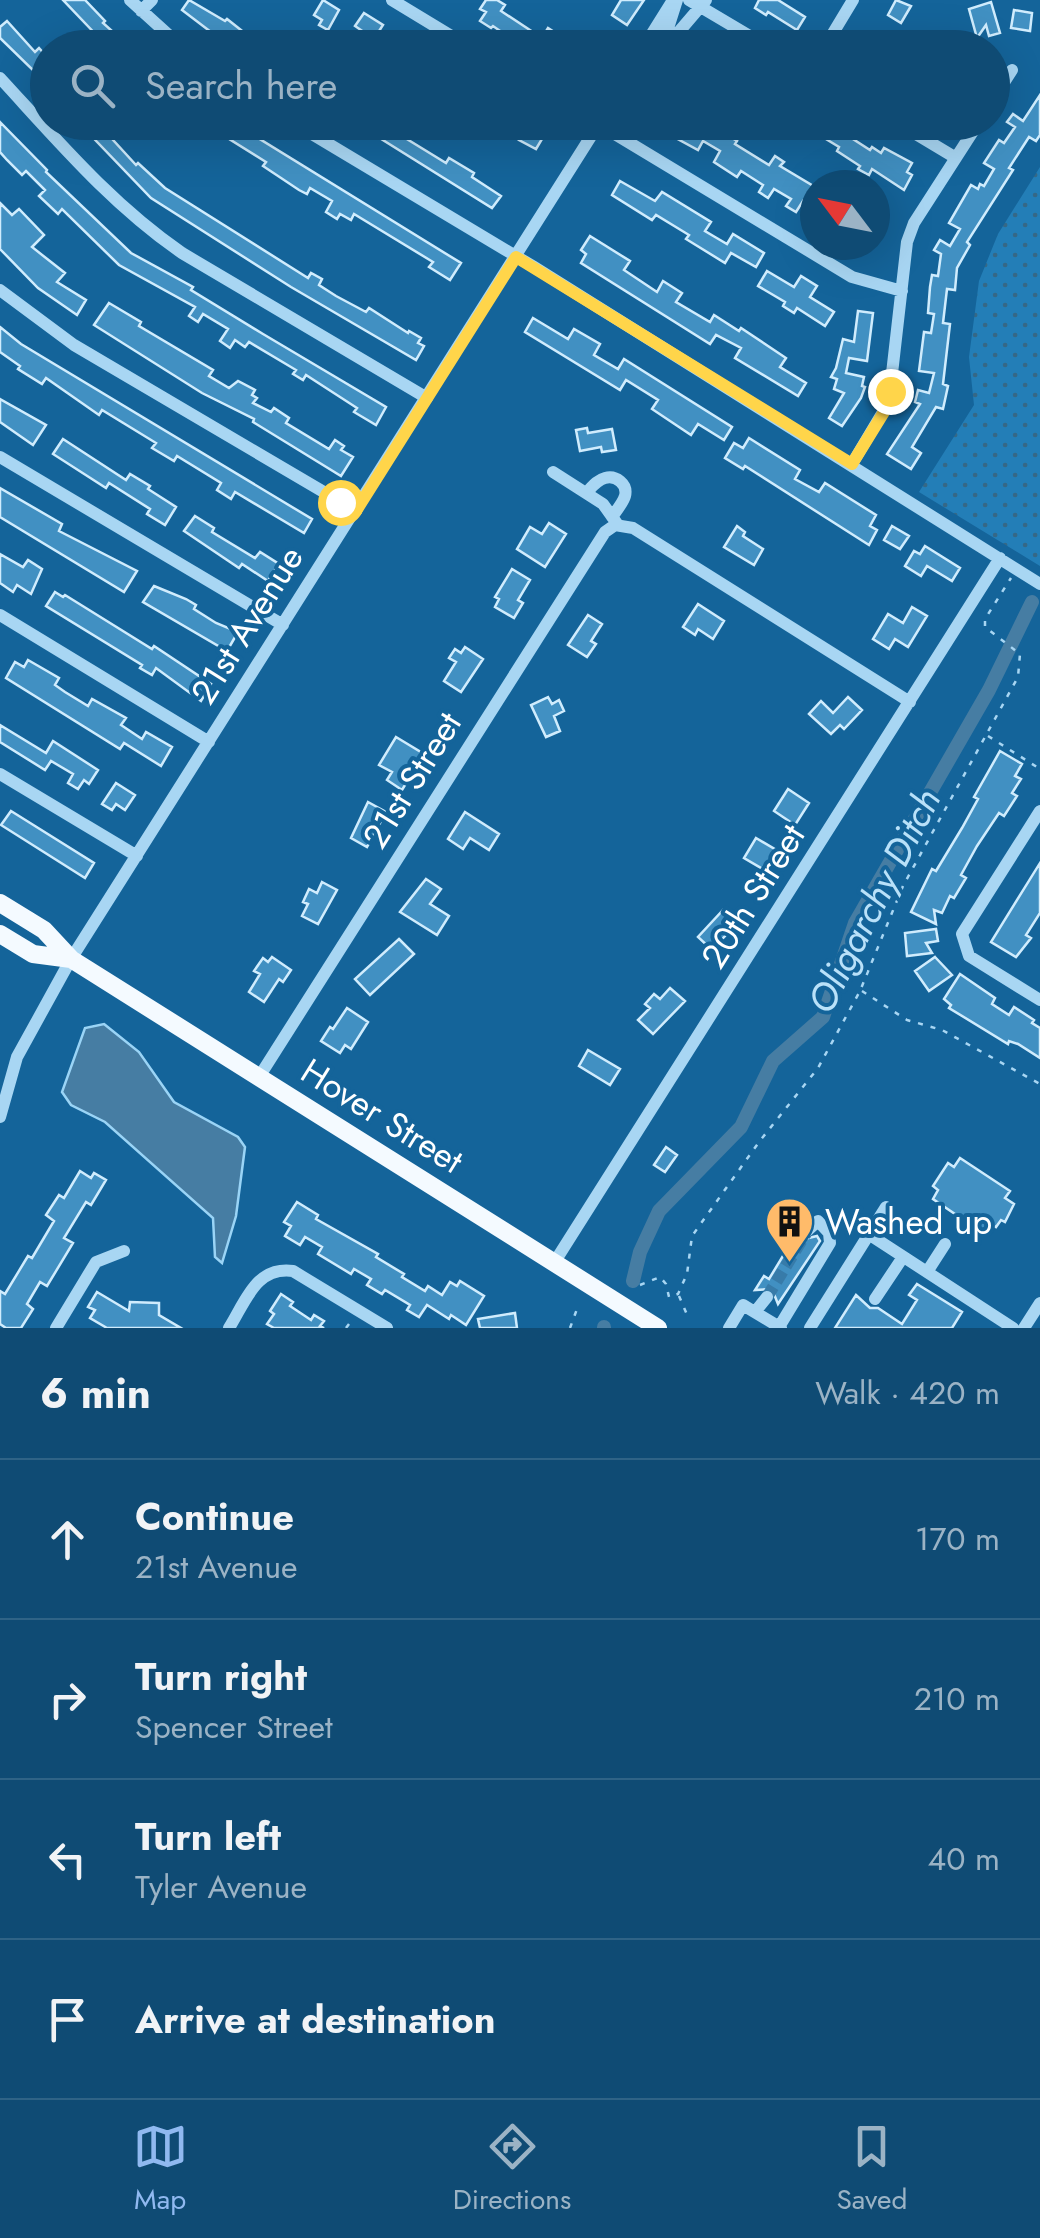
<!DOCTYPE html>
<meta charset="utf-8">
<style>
body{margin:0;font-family:Jost,sans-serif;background:#185279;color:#f1f3f6}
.compass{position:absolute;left:800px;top:170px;width:90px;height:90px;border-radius:50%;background:#0f4b74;box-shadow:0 10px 40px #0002;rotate:302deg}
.stop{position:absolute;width:30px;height:30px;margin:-22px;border:8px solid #ffd54a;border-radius:50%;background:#fff}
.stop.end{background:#ffd54a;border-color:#fff;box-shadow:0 2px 10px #0008}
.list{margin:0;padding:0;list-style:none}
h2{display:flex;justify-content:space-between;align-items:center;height:130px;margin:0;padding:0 40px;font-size:42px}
h2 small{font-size:32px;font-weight:400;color:#9bb3c5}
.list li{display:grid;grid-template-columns:65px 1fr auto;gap:30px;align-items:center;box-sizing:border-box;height:160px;padding:0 40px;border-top:2px solid #2f6386}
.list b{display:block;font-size:38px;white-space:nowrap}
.list p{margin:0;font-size:32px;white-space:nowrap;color:#9bb3c5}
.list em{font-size:32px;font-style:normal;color:#9bb3c5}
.icon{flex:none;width:55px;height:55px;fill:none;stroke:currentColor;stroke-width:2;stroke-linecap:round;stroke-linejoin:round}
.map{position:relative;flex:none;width:1040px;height:1328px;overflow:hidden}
.search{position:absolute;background:#0f4b74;box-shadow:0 10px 40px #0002;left:30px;right:30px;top:30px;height:110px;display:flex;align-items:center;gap:25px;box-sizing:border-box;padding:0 35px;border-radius:55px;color:#9bb3c5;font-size:38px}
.sheet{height:770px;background:#0f4b74}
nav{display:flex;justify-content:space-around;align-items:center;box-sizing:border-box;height:140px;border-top:2px solid #2f6386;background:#0f4b74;font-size:28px;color:#9bb3c5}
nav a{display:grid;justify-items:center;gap:5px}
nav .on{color:#90b9f0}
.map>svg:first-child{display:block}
.park{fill:url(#park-dots)}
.water{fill:#467da3;stroke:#9ad4f6;stroke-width:2.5}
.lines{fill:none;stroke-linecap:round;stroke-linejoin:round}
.canal{stroke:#467da3;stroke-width:14}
.building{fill:#4190c2;stroke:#d0ecfd;stroke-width:2.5}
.minor-tunnel{stroke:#377ba9;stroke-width:12;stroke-dasharray:12 6;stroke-linecap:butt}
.path{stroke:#a8d6f3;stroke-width:2.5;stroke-dasharray:5 8;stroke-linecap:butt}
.minor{stroke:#a8d6f3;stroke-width:12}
.major{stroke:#f4faff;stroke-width:18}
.route{stroke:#ffd54a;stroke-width:12}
.labels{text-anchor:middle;stroke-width:8;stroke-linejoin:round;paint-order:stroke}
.street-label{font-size:35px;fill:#fff;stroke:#14649a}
.poi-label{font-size:35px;fill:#fff;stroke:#14649a;text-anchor:start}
.water-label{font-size:38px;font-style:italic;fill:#b9e1f9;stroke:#14649a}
</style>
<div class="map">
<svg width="1040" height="1328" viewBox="0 0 1040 1328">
<defs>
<pattern id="park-dots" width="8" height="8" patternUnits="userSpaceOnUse" patternTransform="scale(2.5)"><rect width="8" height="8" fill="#237eb7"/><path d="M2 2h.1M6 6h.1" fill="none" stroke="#356887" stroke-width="1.8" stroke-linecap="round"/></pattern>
</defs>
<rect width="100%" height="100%" fill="#14649a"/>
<path class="park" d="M1040,167V566L919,492L974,405L969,357L979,281L998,234Z"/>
<path class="water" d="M104,1024L139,1052L174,1102L238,1137L245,1147L236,1216L222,1263L215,1257L213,1218L105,1122L71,1105L62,1092L85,1028Z"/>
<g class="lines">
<path class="canal" d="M633,1281L640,1252L659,1211L741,1127L773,1061L823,1017L855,923L989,690L1032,602
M604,1328V1327"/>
</g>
<path class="building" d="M63,0H85L105,21L103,23L131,48H98L103,42Z
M189,0L225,21L227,19L246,34L243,38L259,48H232L182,10Z
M323,0L339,10L328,30L319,25L322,20L314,15Z
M486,0H497L505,5L501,11L542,38L548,28L579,48H525L493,26L491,28L480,21L486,12L480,9Z
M621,0H644L627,25L612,15Z
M759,0H778L805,17L797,30L768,12L766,15L755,8Z
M896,0L911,6L901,23L888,15Z
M991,2L1000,33L989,36L986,25L977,38L969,9Z
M1014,10L1032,13L1030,31L1011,28Z
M364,13L383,25L374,39L355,26Z
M7,21L35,52L39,48L48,58V75L42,79L0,38V27Z
M1040,95V135L1036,141L1029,137L1009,168L1013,170L967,242L970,245L957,268L955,290L947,289L943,323L950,324L943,384L948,386L943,409L936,407L912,447L921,453L911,469L887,454L920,404L915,402L918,390L929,393L934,373L919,371L924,332L931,333L934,314L928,313L930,287L932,275L938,276L941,254L934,250L940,240L950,246L960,229L949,223L971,185L978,189L980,184L984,186L994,169L984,163L999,140L1004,143L1015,127L1007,122L1013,114L1023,121Z
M0,122L47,170L46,172L131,253L193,287L191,290L263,334L386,407L376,425L354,412L357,408L306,375L303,380L293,374L296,370L249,342L245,347L235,340L230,348L220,341L228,329L203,314L198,322L189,316L195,307L119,265L62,209L58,214L39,196L45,190L26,171L22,175L7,160L0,152Z
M78,122H110L103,129L136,165L138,163L165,188L308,278L311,273L322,279L319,285L336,296L366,312L369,308L408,333L409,331L421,338L418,343L424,346L416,360L291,287L151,198Z
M185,122H232L461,263L450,280L429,267L433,262L354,214L351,220L340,214L337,219L326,212L332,201L310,188L307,194L299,190L263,166L266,162L213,129L207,137Z
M354,122H379L446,163L449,158L474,173L472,177L501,196L492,208Z
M669,122H704L737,141L735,144L769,165L775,156L784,162L780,166L815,187V208L803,201L796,212L786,206L791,199L774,189L768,198L759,192L763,185L741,171L737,177L714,162L720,151L703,141L698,150L663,131Z
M798,122H846L858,130L853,139L870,150L872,147L881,153L884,148L912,163L907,172L912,175L904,190L872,169L869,175L858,169L860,166L837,151L839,147Z
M529,124L545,134L536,149L519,140Z
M620,181L655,201L662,192L711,222L705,231L715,237L727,244L733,234L764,253L756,267L731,253L725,263L686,239L689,235L656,215L652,220L612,195Z
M0,203L12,215L19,209L44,235L32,247L65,273L57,282L86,300L77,315L38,288L0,249Z
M590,236L630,261L624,270L657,292L663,281L682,293L676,302L710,322L714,315L739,331L741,328L786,358L780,367L806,383L798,396L735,358L741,348L716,335L710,344L581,263L586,254L581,250Z
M767,271L794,287L801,276L817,286L810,297L834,312L825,326L797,308L794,313L783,306L785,302L758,286Z
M109,303L141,322L139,326L213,370L209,376L229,388L238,381L255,390L252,395L257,398L253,403L271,412L274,408L289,418L286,423L329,449L335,440L344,446L341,450L353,457L341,476L253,422L254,419L202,393L94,325Z
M858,311L873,313L867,361L849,358L846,373L864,377L862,386L865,387L861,398L842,426L829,418L844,393L834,389L837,379L831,377L836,368L843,339L854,342Z
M533,318L568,339L574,329L600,344L594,355L618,369L624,359L732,427L724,440L698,424L691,435L652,409L658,400L626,380L620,390L525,332Z
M0,327L21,344L312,519L304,533L235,492L231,499L217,490L221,483L177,456L174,461L152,448L156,443L102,410L99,415L46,378L42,384L18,369L20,366L0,352Z
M0,399L46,425L33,445L0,422Z
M587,428L588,433L612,429L616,450L602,452L601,447L580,451L576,430Z
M749,438L800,470L795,479L819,492L825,483L876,515L870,526L877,530L869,545L745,466L743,469L725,458L734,443L743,448Z
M63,439L126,480L130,474L150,486L148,489L176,507L165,525L147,514L150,509L109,483L106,488L53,454Z
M0,488L62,524L59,531L137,571L124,592L0,517Z
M195,516L214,528L212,532L255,558L260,552L279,564L268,581L242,564L239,568L184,531Z
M549,523L566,534L545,567L517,549L530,527L542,534Z
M737,526L745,532L743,536L763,549L754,565L724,547Z
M892,526L909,536L900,549L884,540Z
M925,546L960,568L952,581L927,566L921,576L905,566L914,551L920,554Z
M0,554L23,567L28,560L42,569L31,594L17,585L13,592L0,583Z
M512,569L530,580L518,600L523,603L514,618L495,607L499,599L495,597Z
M154,586L186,599L196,605L194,609L216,623L238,632L227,651L143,602Z
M55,592L63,597L65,595L152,649L154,646L211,684L201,701L156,668L152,675L140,668L142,665L46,606Z
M698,604L724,621L713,639L698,629L695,635L683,627Z
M912,607L927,616L908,647L895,639L889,649L873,639L888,614L903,623Z
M588,615L602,624L591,641L596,644L587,657L568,645Z
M465,647L483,659L461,692L444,681L456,662L449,658L455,649L461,653Z
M28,660L59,678L55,685L65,692L88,706L92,699L126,718L121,725L142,739L146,732L172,747L161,766L124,743L120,749L6,678L15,662L24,667Z
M548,697L552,704L559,700L564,711L554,716L560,731L546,737L531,705Z
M848,697L862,710L844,729L840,725L831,734L809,714L821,701L833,713Z
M0,725L46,753L53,741L98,770L89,784L84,780L78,789L68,783L73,774L51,761L45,770L0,742Z
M396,737L424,754L402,790L387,780L392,772L379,765Z
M1000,751L1022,764L1015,776L1021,779L1012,793L1017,796L1004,816L999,813L977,846L961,875L966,878L954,898L950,896L942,913L934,910L936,924L911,912L932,869L936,871L962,828L978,799L974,797Z
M116,783L135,795L125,810L116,804L112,810L102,804Z
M788,789L809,803L795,825L774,811Z
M368,802L386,812L367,847L351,838Z
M11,811L94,863L85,878L1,825Z
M465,812L499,834L489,850L470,838L463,849L448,839Z
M756,838L778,851L766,871L744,858Z
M1040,863V913L1026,935L1031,938L1016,957L991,942Z
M426,879L441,889L430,904L449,916L437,935L400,912Z
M322,882L337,890L318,924L302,916L308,904L303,902L309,889L317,893Z
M723,910L737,923L712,950L698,937Z
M936,929L938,941L926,943L932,953L907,956L905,933Z
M399,939L414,954L370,995L355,979Z
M272,957L291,970L283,982L279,979L264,1002L249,992L260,974L254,971L263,958L268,962Z
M935,957L952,975L929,991L915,971Z
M960,974L995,998L992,1004L1009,1015L1014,1007L1034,1020L1032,1023L1040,1028V1058L1018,1044L1009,1041L1008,1044L949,1008L951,1005L944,999Z
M670,988L685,1001L653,1034L638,1020L650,1008L645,1004L654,994L660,999Z
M347,1008L368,1022L351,1049L345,1045L340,1053L321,1041L330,1027L333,1029Z
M588,1050L620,1069L610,1085L579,1066Z
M666,1147L677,1155L665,1172L654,1165Z
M960,1158L1010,1191L1005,1198L1014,1204L1005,1222L1001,1220L996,1227L989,1223L984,1231L978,1227L977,1229L933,1199L938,1190L933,1186L948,1163L954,1167Z
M80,1171L91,1178L94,1173L106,1180L91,1205L86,1202L64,1238L73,1243L47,1286L40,1282L27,1304L33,1309L21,1328H6L0,1324V1291L5,1294L28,1256L32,1258L54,1221L46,1215L59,1195L64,1198Z
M297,1202L318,1215L316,1219L378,1254L376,1257L404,1274L402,1277L425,1291L428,1286L442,1295L450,1282L457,1286L460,1281L484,1296L466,1325L451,1315L449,1319L427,1305L419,1317L407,1310L410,1305L385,1290L382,1294L367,1285L371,1279L354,1269L351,1274L318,1254L322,1247L305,1237L300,1245L285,1236L291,1226L284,1222Z
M798,1231L804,1239L817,1236L820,1241L778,1304L772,1289L755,1290L764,1276L769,1279Z
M917,1284L962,1312L952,1328H835L856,1295L870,1308H878L902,1324L917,1300L909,1295Z
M97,1292L129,1311L130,1302L159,1303V1315L181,1328H107L90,1318L95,1310L88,1307Z
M281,1294L293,1302L290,1306L311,1320L314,1315L324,1321L320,1326L324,1328H274L267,1324L274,1314L270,1311Z
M515,1313L517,1328H480L478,1319Z"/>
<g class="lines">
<path class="minor-tunnel" d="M767,1297L808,1230"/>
<path class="path" d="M988,736L1040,769
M862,991L907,1020L942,1030L1040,1084
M640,1285L660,1277L666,1284L669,1297L678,1294L687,1274L692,1236L759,1142L818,1068L860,991L903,886L1018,677L1020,654L985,627V619L1011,578
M679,1296L688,1317
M346,1328L352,1320
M570,1328L577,1309"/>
<path class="minor" d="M130,0L183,48
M392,0L471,48
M689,0L770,48
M141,11L152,0
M664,41L677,0
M643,48L673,0
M665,48L706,0
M824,48L853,0
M0,78C58,141 111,204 182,253L427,398
M992,101L1012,70
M292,122L534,267L1040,584
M595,122L852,277L902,291
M896,122L956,158
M0,290L74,345L356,511
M0,457L283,625
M852,464L883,412L890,391L907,242L914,223L979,122
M553,472L603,504L618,525
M586,493C592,487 597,480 605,478C616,475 628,484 625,496C623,503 616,511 612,517
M0,615L209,742
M0,774L137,856
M1040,811L962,934L969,956L1040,1000
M259,1077L605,532L615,525L633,528L910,702
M0,1117L17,1057L71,959L600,122
M870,1235L1013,1328
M554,1263L1000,558
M927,1272L945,1244
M875,1299L903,1257
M755,1312L767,1297
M779,1327L830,1243L829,1233L818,1221L808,1230
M56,1328L96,1262L124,1251
M229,1328C246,1301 256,1266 293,1271L387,1328
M729,1328L743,1305L781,1328
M810,1328L886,1207
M1024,1328L1040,1303"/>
<path class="major" d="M0,903L44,930L71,959L658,1328
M0,934L33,954L71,959"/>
</g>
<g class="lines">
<path class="route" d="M340,502L356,511L516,257L852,464L884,412L890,391"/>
</g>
<defs>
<symbol id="building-pin" viewBox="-11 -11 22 30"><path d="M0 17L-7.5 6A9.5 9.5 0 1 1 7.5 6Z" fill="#ffbb6a" stroke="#14649a"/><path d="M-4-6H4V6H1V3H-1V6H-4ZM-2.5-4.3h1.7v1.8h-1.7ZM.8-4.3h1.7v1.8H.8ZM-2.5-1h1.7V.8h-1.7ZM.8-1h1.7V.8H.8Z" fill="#111"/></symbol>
</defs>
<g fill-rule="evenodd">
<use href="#building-pin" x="762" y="1194" width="55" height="75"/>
</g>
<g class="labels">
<g class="street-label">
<text transform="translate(247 625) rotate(-58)" y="12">21st Avenue</text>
<text transform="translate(412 780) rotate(-58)" y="12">21st Street</text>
<text transform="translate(753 896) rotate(-58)" y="12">20th Street</text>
<text transform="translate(382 1116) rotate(32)" y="12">Hover Street</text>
</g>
<g class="poi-label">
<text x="825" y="1234">Washed up</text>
</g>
<g class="water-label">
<text transform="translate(874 901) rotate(-63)" y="13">Oligarchy Ditch</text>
</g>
</g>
</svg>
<svg class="compass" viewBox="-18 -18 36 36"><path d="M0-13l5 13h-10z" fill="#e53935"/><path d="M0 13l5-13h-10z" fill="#9bb3c5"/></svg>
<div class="stop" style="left:340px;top:502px"></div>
<div class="stop end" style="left:890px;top:391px"></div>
<div class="search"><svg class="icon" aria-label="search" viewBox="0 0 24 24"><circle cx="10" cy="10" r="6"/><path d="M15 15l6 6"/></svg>Search here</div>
</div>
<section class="sheet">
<h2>6 min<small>Walk · 420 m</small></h2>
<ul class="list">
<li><svg class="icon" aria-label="ahead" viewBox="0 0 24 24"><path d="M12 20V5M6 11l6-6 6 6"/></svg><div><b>Continue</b><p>21st Avenue</p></div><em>170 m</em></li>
<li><svg class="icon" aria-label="right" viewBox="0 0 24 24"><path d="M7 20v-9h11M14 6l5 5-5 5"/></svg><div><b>Turn right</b><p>Spencer Street</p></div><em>210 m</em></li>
<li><svg class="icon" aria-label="left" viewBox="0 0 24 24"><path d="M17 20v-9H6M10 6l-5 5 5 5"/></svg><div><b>Turn left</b><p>Tyler Avenue</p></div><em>40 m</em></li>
<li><svg class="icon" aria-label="arrive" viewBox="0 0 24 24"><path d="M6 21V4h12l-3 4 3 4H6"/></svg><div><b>Arrive at destination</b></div></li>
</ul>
</section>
<nav>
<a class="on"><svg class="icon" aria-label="map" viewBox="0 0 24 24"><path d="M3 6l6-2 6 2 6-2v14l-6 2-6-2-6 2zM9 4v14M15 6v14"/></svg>Map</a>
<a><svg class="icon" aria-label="directions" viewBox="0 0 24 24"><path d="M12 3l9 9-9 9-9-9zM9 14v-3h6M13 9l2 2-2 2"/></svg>Directions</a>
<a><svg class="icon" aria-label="saved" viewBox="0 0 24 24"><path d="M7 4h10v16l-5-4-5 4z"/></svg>Saved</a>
</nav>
